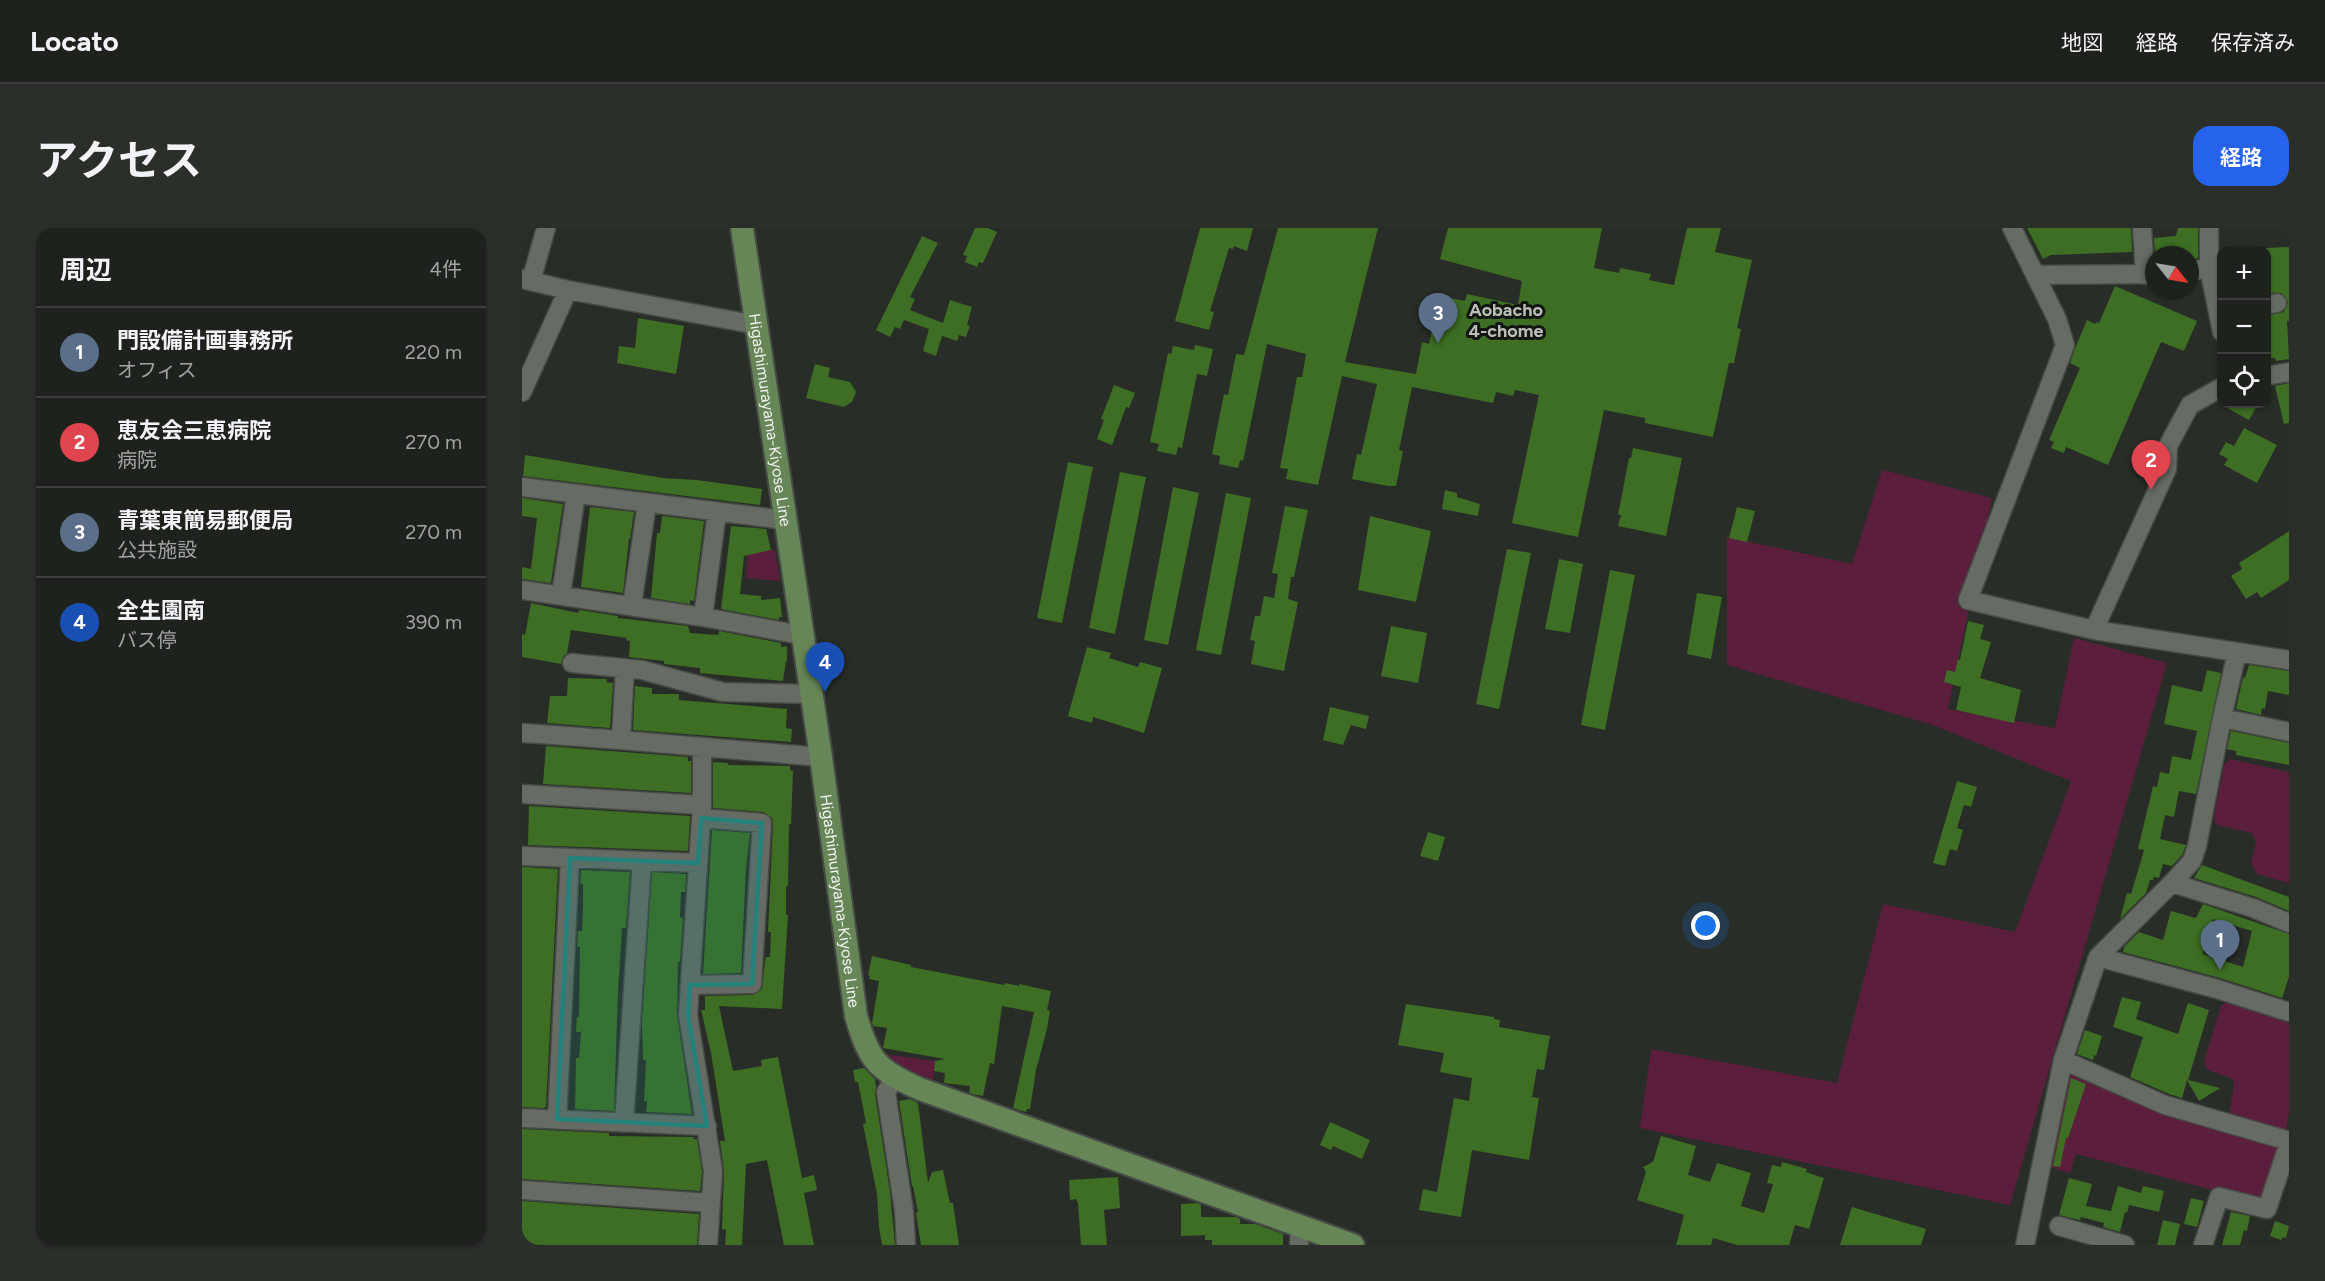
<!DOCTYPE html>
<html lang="ja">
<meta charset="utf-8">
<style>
body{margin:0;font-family:Figtree,"Noto Sans JP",sans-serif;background:#2b2f2a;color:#f1f3f6}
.controls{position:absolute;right:18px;top:18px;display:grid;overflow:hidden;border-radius:12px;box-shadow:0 2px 4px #0004}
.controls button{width:54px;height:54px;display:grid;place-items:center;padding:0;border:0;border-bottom:2px solid #3c3f3b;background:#1e221d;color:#f1f3f6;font:30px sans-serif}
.compass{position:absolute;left:1623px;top:18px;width:54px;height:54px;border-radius:50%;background:#1e221d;box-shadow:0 2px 4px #0004;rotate:121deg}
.you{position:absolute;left:1184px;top:698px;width:21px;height:21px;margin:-15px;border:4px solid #fff;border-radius:50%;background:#1a73e8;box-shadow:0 0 0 9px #1a73e833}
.badge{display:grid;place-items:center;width:39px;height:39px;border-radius:50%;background:#2563eb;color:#fff;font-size:20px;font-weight:700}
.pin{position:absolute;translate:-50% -50px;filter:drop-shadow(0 2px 3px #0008)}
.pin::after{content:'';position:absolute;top:32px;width:21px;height:18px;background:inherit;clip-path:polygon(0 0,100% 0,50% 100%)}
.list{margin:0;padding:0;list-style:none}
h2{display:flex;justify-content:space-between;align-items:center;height:78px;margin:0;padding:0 24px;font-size:26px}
h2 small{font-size:20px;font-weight:400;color:#a1a4a4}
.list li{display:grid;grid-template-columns:39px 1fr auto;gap:18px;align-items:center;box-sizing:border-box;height:90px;padding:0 24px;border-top:2px solid #3c3f3b}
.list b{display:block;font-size:22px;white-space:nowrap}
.list p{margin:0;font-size:20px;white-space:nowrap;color:#a1a4a4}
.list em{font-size:20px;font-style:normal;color:#a1a4a4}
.icon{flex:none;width:33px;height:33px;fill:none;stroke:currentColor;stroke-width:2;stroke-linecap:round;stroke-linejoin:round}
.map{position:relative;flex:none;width:1767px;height:1017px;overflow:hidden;border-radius:18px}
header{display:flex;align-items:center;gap:36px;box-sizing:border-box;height:84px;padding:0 30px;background:#1e221d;border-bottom:2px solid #3c3f3b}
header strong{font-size:28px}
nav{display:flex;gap:33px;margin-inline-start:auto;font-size:21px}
.intro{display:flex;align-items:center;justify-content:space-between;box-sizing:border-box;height:144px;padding:0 36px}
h1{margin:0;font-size:42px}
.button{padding:15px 27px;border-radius:18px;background:#2563eb;color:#fff;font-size:21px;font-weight:700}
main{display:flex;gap:36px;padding:0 36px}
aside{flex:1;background:#1e221d;border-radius:18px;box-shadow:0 2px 4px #0004}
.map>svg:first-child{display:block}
.green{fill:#5b1f3d}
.building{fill:#3d6e23;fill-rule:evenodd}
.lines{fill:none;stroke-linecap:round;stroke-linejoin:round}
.minor-casing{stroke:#464a45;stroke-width:21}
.major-casing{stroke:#464a45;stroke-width:26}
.minor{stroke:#666b64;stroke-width:18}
.major{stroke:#668658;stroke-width:22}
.marked{fill:#25827b;fill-opacity:0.2;stroke:#25827b;stroke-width:4.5;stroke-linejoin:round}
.labels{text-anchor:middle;stroke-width:6;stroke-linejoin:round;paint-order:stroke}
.street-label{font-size:16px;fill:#eff2ee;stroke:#121512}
.neighbourhood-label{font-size:18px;font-weight:bold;fill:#bac0b8;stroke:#121512}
</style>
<header>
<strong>Locato</strong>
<nav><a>地図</a><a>経路</a><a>保存済み</a></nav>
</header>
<div class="intro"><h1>アクセス</h1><a class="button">経路</a></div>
<main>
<aside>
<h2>周辺<small>4件</small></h2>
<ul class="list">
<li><span class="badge" style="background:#5c6f8a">1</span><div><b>門設備計画事務所</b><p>オフィス</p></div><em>220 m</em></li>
<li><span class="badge" style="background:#e0444e">2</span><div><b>恵友会三恵病院</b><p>病院</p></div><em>270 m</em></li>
<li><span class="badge" style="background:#5c6f8a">3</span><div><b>青葉東簡易郵便局</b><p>公共施設</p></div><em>270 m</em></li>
<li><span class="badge" style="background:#1a4fb4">4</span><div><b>全生園南</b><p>バス停</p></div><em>390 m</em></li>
</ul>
</aside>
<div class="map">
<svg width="1767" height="1017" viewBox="0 0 1767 1017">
<rect width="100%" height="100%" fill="#282d27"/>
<path class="green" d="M1360,242L1470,270L1426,481L1533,500L1552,410L1645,435L1488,977L1118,900L1129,821L1315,855L1361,676L1493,704L1549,553L1411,497L1205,437V309L1330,336Z
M226,320L253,322L258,353L224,350Z
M1708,531L1767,544V655L1735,646L1729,635L1734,614L1730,605L1695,597L1692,590L1702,537Z
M1707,773L1767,790V886L1764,901L1754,905L1709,891C1705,878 1714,865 1711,851L1686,842L1682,834L1699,778Z
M361,826L414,833L411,852L392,846Z
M1548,836L1761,916L1741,975L1554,926L1548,945L1524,938Z"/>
<path class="building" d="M453,0H466L475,4L461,35L457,34L455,39L443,34L445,28L441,27Z
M678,0H731L725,23L712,18L711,21L707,20L688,83L692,84L687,102L653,93Z
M756,0H856L823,134L894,146L900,114L907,116L917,68L943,73L945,66L996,77L1000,53L918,31L926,0H1080L1072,40L1097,45L1098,40L1129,46L1127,52L1152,57L1165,0H1199L1193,24L1230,32L1215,100L1219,101L1212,135H1207L1191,209L1123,195V190L1082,182L1056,309L990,295L1017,167L993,162L991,168L974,164L971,175L890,159L877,222L881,223L874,258H866L830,251L835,226L839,227L855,156L820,148L796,257L764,251L766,241L758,240L775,149H780L784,126L745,116L721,233L718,232L716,240L697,236L698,228L690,226L702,166L706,167L714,126L722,127Z
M1505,0H1609L1610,24L1529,27L1521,31Z
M1656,0H1676V30L1668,32V27H1633L1632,10L1654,8Z
M400,8L416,15L388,69L393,71L388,82L421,95L428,72L450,79L445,97L448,98L444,109L437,107L435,113L420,108L414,128L401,123L407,101L382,92L378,101L373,99L368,109L354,102Z
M1767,19V93H1765L1767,131L1754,133L1753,130H1744V88L1762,84L1766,74L1759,65H1744V20Z
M1593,58L1675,93L1662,123L1639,114L1586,237L1544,219L1542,225L1529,220L1532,214L1527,212L1558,140L1548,135L1554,118L1565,92L1573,96L1574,94L1577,95Z
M116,90L162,98L154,146L95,135L97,118L113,120Z
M673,117L691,121L685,148L675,146L660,220L656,219L654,227L635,223L637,216L628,214L646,125L649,126L651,118L672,122Z
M293,136L308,140L306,149L328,154L334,164L330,174L322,179L284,170Z
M1767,155V195L1762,196L1753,158Z
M592,157L613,165L607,180L604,179L590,217L575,211L582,192L579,191Z
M1698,176H1736L1727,192Z
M1722,200L1755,217L1735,255L1702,237L1706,231L1697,226L1704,214L1712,218Z
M1111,220L1160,230L1144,308L1096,298L1099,287H1096L1107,230H1109Z
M3,227L141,250L175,252L240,261L238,277L1,248Z
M546,234L571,239L540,395L515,390Z
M598,244L624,249L593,406L567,400Z
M651,259L677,265L646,417L622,412Z
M923,262L935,265V269L958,276L956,288L920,281Z
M704,265L729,270L699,427L674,422Z
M0,270L41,276L29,355L0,351V339L9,341L15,290L0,288Z
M763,278L786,282L772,349H769L766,371L776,374L762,443L729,436L733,413L728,412L733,388H738L742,368L752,370L756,346L750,345Z
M68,279L112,284L108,311H107L101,365L59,359Z
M1215,279L1233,283L1225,314L1207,310Z
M140,288L182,293L172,373L168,372V376L129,370L135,305H138Z
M848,288L909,303L894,374L836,362Z
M209,298L244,301L249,322L222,328L218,366L239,368V372L258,370L260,389H257V392L199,381Z
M1767,303V352L1739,370L1735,364L1724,371L1709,348L1720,341L1717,335Z
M985,321L1009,325L977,481L954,476Z
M1037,331L1061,336L1048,405L1023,401Z
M1088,342L1113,347L1083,502L1059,497Z
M1175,365L1200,369L1189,431L1165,426Z
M9,375L56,385L57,382L96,388V390L166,398L168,405L196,407L197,403L259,415V419L265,418V433H264L261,453L178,445V440L142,436V433L107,429L108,413L104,412L105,410L49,402L45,425L41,429L39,436L0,429V406L3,407Z
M1446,393L1462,397L1458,411L1469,414L1458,450L1499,462L1492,495L1434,482L1439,459L1422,454L1425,442L1433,444L1436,431L1438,432Z
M869,398L905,405L896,455L859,448Z
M565,419L589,425L587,430L616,439L618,434L640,440L622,505L571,489L570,495L546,488Z
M1727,437L1767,443V467L1746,463L1743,481L1740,480L1739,487L1714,481L1721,449L1723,450Z
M1685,442L1699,445L1674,566L1657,563L1652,589L1643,587L1638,611L1664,617L1660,627L1650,638L1641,636L1637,650L1632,649L1631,652H1628L1624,665L1598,691L1605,665L1609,666L1618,636L1622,622L1616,621L1631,558L1635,559L1638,544L1647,546L1650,528L1669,532L1675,503L1642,496L1650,457L1680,464Z
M46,450L85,451L84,454L91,455L88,500L25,495L28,468H45Z
M113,458L130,460V466H157V472L265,481L264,500L270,501L269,514L111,502Z
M808,479L847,488L844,501L829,497L821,517L801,512Z
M1709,503L1767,515V537L1714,527V523L1705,521Z
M24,518L166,529V533H169V565L21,556Z
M191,534L206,535V537L268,538V542L271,543L269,596H267L266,658H264V687H266L260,781L197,778L211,843L240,838L239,832L256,829L280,950L292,947L295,962L282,965L292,1017H262L245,932L224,936L220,1017H203L204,1002L200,1001L202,944L198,913H203L189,825L179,782H183V768L230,767L240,761L243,733L244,729H248L249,704H246L251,596L250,590L241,584L191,580Z
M1435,553L1455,559L1449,579L1442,577L1435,600L1441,602L1435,623L1428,621L1423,638L1411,635Z
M7,578L168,588L166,623L6,617Z
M190,602L228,605L224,640L219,745L181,746Z
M906,604L923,609L916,633L898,628Z
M1680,637L1767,669V683L1734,669L1672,650Z
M0,639L36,641L24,879L21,880L0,879Z
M59,642L108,644L104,700H100L96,764L92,883L53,881L54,830H57L59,804H54L55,789H57L58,719H55L56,703H60L61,682V656L58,655Z
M130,644L164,646L163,664H159L158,689L161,690L158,734H156L155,787L170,886L124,884L125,873H122L124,832H121L120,793Z
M1681,676L1767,706V749L1760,770L1698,750L1601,724L1602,719L1617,704L1641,712L1649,683L1674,690ZM1691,691L1730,703L1721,739L1681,726Z
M350,728L389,737V739L482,757L483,755L497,758V756L529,763L525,782L528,783L525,801L514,842L508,881H505L504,884L491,880L512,784L480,778L472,836L468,835L461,868L450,866L447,864L448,858L422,855L423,845L412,843L413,833L423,831L361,820L365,800L351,798L350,795L357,753L347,751L348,748L346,747Z
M1600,769L1619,774L1614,791L1656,806L1666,775L1687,782L1666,852L1698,860L1677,873L1665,852L1660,870L1647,866L1608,849L1621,809L1591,799Z
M884,776L972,789V791L978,792L977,799L1028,808L1022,842L1015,841L1010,869L1017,870L1007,932L950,922L939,989L897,982L901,961L915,964L932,870L947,873L950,850L918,844L922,825L876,817Z
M1563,802L1580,808L1574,828L1572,827L1571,832L1555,826Z
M342,840L353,851L354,859L353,866L368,964L373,1017H360L357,999L355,966L341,896L344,895L336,854H333L331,842Z
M1549,850L1564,856L1546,910H1544L1538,939L1531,938Z
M388,871L396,875L406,955L410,944L421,942L428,975H431L437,1017H399L394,985L396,984L391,958H390L377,873Z
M808,894L848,912L840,931L811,918L809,922L798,917Z
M0,901L87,905V908L172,909L171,911H175L180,944L178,963L0,951Z
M1139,908L1174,918L1166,947L1188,954L1195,935L1229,945L1219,978L1242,985L1251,956L1245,955L1250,937L1259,939L1260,934L1285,941L1284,944L1302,950L1287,1001L1273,997L1267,1017H1215L1191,1010L1189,1017H1154L1162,987L1115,972L1124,944L1121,939L1131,934Z
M596,949L598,980L582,982L585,1017H559L556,975L554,971L548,972L547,952Z
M1547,950L1570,956L1564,978L1589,983L1596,958L1619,965L1621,958L1642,963L1637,984L1607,977L1605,985L1603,984L1598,1004L1581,999L1582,995L1559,989L1558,992L1537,987Z
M1669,970L1682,973L1675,999L1662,996Z
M0,973L177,986L175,1017H0Z
M676,975L679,977V989H714L718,991V996H733L761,1006V1017H690V1012H683V1007L659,1008V976Z
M1330,979L1404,1001L1399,1017H1318Z
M1709,984L1728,988L1725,1003L1722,1002L1718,1017H1700Z
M1641,992L1658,996L1653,1017H1635Z
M1753,993L1767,998L1764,1011L1761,1009L1759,1012L1748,1008Z"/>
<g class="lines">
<defs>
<path id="minor" d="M1490,0L1535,91L1543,117L1446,372L1572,402L1767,432
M1620,0L1623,47
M1687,0V40L1700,104
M1668,43L1687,40
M1513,47L1632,46
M0,51L46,62L235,97
M9,53L24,0
M1744,77L1755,75
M1744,148L1767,144
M0,164L46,62
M0,259L263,292
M0,362L181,389L279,407
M39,367L54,266
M110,378L125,275
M181,389L195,284
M1572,402L1645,241L1646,218L1668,177L1700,159
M1715,424L1700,490L1767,504
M50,435L120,442L201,464L289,466
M0,505C100,511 199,521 299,529
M99,511L103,440
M180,520V577L166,787L191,943L186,1017
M0,566L180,577
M0,628L176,635
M1650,655L1731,680L1767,695
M1576,729L1695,761L1767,784
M168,757L230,756L240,595L179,590
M1541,832L1643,877L1767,913
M373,850L364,864L382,983L384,1017
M0,890L185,898
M35,891L48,630
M102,894L120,633
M0,962L188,975
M1537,998L1603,1017
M777,1017L778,998
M1503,1017L1541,832L1576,729L1650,655L1670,633L1675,618L1700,490
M1681,1017L1697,969L1745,981L1767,915"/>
<g id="major">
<path id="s1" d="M220,0L299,529L334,788C347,833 355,842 398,861L831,1017"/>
</g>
</defs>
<use href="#minor" class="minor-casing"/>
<use href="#major" class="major-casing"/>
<use href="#minor" class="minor"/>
<use href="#major" class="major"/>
</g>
<path class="marked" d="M179,590L240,595L230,756L168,757L166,787L185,898L35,891L48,630L176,635Z"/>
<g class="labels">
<g class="street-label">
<text dy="6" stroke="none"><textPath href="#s1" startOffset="194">Higashimurayama-Kiyose Line</textPath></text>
<text dy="6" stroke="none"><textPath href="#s1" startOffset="680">Higashimurayama-Kiyose Line</textPath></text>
</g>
<g class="neighbourhood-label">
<text x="984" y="88">Aobacho<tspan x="984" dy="21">4-chome</tspan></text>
</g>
</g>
</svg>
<div class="controls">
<button>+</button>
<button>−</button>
<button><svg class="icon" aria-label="locate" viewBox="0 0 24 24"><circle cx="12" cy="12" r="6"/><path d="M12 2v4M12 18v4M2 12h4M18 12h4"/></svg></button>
</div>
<svg class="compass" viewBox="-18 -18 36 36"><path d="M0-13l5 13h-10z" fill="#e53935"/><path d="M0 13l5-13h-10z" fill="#a1a4a4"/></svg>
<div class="you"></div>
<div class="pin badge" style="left:1698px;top:742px;background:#5c6f8a">1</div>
<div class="pin badge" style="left:1629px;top:262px;background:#e0444e">2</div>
<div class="pin badge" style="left:916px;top:115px;background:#5c6f8a">3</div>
<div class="pin badge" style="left:303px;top:464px;background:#1a4fb4">4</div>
</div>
</main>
